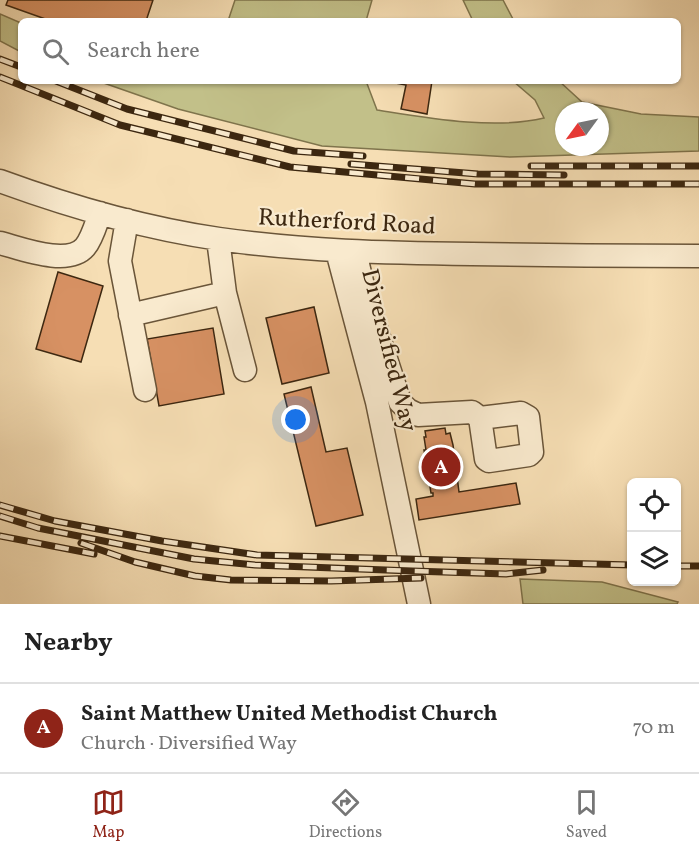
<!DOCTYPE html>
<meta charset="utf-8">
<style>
body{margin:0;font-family:Vollkorn,serif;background:#f2f2f2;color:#222}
.controls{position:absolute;right:18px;bottom:18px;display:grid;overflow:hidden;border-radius:9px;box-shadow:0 2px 4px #0004}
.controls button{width:54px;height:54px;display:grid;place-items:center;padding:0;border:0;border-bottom:2px solid #e0e0e0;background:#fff;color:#222;font:30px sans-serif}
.compass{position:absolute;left:555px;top:102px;width:54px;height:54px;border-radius:50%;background:#fff;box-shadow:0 2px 4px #0004;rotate:237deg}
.you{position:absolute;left:296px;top:420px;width:21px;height:21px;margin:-15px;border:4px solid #fff;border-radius:50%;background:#1a73e8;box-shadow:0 0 0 9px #1a73e833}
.badge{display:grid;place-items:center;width:39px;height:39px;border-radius:50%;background:#8f2418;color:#fff;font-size:20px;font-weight:700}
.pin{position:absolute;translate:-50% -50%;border:3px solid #fff;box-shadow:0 2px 6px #0006}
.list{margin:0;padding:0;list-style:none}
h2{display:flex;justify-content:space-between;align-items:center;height:78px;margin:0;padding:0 24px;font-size:26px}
h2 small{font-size:20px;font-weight:400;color:#767676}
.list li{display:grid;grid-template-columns:39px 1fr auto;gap:18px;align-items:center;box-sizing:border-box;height:90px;padding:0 24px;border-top:2px solid #e0e0e0}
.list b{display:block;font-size:22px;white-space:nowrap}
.list p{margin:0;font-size:20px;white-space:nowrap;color:#767676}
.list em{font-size:20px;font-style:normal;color:#767676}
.icon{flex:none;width:33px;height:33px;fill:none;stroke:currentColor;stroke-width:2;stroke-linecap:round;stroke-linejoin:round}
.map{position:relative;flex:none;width:699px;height:604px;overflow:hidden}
.search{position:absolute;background:#fff;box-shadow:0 2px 4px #0004;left:18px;right:18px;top:18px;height:66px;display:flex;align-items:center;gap:15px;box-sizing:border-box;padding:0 21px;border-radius:9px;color:#767676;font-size:22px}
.sheet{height:168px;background:#fff}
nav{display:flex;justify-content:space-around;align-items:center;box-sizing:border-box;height:84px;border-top:2px solid #e0e0e0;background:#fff;font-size:16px;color:#767676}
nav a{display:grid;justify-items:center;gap:3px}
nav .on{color:#8f2418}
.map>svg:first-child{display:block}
.green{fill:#c2c089;stroke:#7f744c;stroke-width:1.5;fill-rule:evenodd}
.building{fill:#d79163;stroke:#3c2710;stroke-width:1.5}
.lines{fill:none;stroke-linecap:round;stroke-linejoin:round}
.minor-casing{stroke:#6a5539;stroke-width:25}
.minor{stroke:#f9eace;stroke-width:22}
.rail-casing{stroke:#3c2710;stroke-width:7}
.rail{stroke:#f9eace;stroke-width:4.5;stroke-dasharray:14;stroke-linecap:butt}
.labels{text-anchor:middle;stroke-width:4.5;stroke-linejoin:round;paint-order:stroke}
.street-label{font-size:24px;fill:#3c2710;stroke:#f9eace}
</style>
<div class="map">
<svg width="699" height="604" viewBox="0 0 699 604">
<rect width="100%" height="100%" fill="#f6deb4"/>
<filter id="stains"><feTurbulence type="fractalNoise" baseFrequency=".00333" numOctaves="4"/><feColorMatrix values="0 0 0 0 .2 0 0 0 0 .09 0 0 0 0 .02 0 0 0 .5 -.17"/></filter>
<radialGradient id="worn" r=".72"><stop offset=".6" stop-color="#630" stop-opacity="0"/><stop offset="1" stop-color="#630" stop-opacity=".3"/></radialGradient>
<path class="green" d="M235,0H372L366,21H228Z
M463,0H503L514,21H473Z
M0,14L21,23V52L0,41Z
M98,81H366L377,110C428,118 494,130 544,118L535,100L513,81H559L582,102L641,114L699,117V151L510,157L322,146L178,109ZM564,111H600V147H564Z
M520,579L602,582L678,602L677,604H523Z"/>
<path class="building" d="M8,0H153L146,21H51L6,5Z
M432,81L427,114L401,109L406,85L390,82Z
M58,272L103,286L81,362L36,349Z
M314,307L329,373L282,384L266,318Z
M213,328L224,394L159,406L147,339Z
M311,387L326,452L347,448L363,515L316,526L284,394Z
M445,428L446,434L450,433L453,445L459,492L516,483L520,504L419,520L416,499L433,496V493H431L424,450H426L424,437H426L425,431Z"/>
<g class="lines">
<defs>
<path id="minor" d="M0,181C71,207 144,228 219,239C303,251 387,253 472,254C548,255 623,256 699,256
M127,220L120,261L145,390
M218,239L225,293L245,370
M0,243C20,248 68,267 85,247C92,239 96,224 100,213
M337,251L377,402L419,604
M355,252L365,294L400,402L408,410L418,415L472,412L480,418L521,413L528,417L532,452L529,455L489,461L486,459L480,418
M130,315L225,293"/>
</defs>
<use href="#minor" class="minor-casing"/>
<use href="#minor" class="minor"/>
<defs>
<path id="rail" d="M0,59L21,67
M0,77L120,125L290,167L475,184H699
M56,81L127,109L294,151L363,156
M351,164L478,174L564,175
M531,166H699
M0,505L55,521L162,541L257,555L632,565
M0,516L38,528L194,559L255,565L412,571L506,574L543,570
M0,536L94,554
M81,543L135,562L195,576L231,580L331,581L421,578
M676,566H699"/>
</defs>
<use href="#rail" class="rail-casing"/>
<use href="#rail" class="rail"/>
</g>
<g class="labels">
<g class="street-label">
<text transform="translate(347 221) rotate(3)" y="8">Rutherford Road</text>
<text transform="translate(390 350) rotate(76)" y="8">Diversified Way</text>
</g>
</g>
<rect width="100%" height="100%" filter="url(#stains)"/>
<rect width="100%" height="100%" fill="url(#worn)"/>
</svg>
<div class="controls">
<button><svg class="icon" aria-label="locate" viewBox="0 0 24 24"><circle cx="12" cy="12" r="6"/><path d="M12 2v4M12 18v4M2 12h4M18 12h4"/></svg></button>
<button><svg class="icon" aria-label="layers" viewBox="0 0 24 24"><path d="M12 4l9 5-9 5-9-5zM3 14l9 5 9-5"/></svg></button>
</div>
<svg class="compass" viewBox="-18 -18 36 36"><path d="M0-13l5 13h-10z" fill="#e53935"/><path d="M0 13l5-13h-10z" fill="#767676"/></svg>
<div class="you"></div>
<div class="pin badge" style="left:441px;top:467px">A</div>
<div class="search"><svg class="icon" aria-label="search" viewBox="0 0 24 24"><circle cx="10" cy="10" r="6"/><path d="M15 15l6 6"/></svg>Search here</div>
</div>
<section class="sheet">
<h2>Nearby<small></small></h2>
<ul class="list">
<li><span class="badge">A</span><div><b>Saint Matthew United Methodist Church</b><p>Church · Diversified Way</p></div><em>70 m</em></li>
</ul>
</section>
<nav>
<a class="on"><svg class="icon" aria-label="map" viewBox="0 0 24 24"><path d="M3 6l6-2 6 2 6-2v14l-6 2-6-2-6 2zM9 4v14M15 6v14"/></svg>Map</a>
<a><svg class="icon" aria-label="directions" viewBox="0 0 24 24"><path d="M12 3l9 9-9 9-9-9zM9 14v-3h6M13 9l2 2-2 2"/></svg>Directions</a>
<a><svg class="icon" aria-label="saved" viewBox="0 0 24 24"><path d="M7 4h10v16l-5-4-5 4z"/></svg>Saved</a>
</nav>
